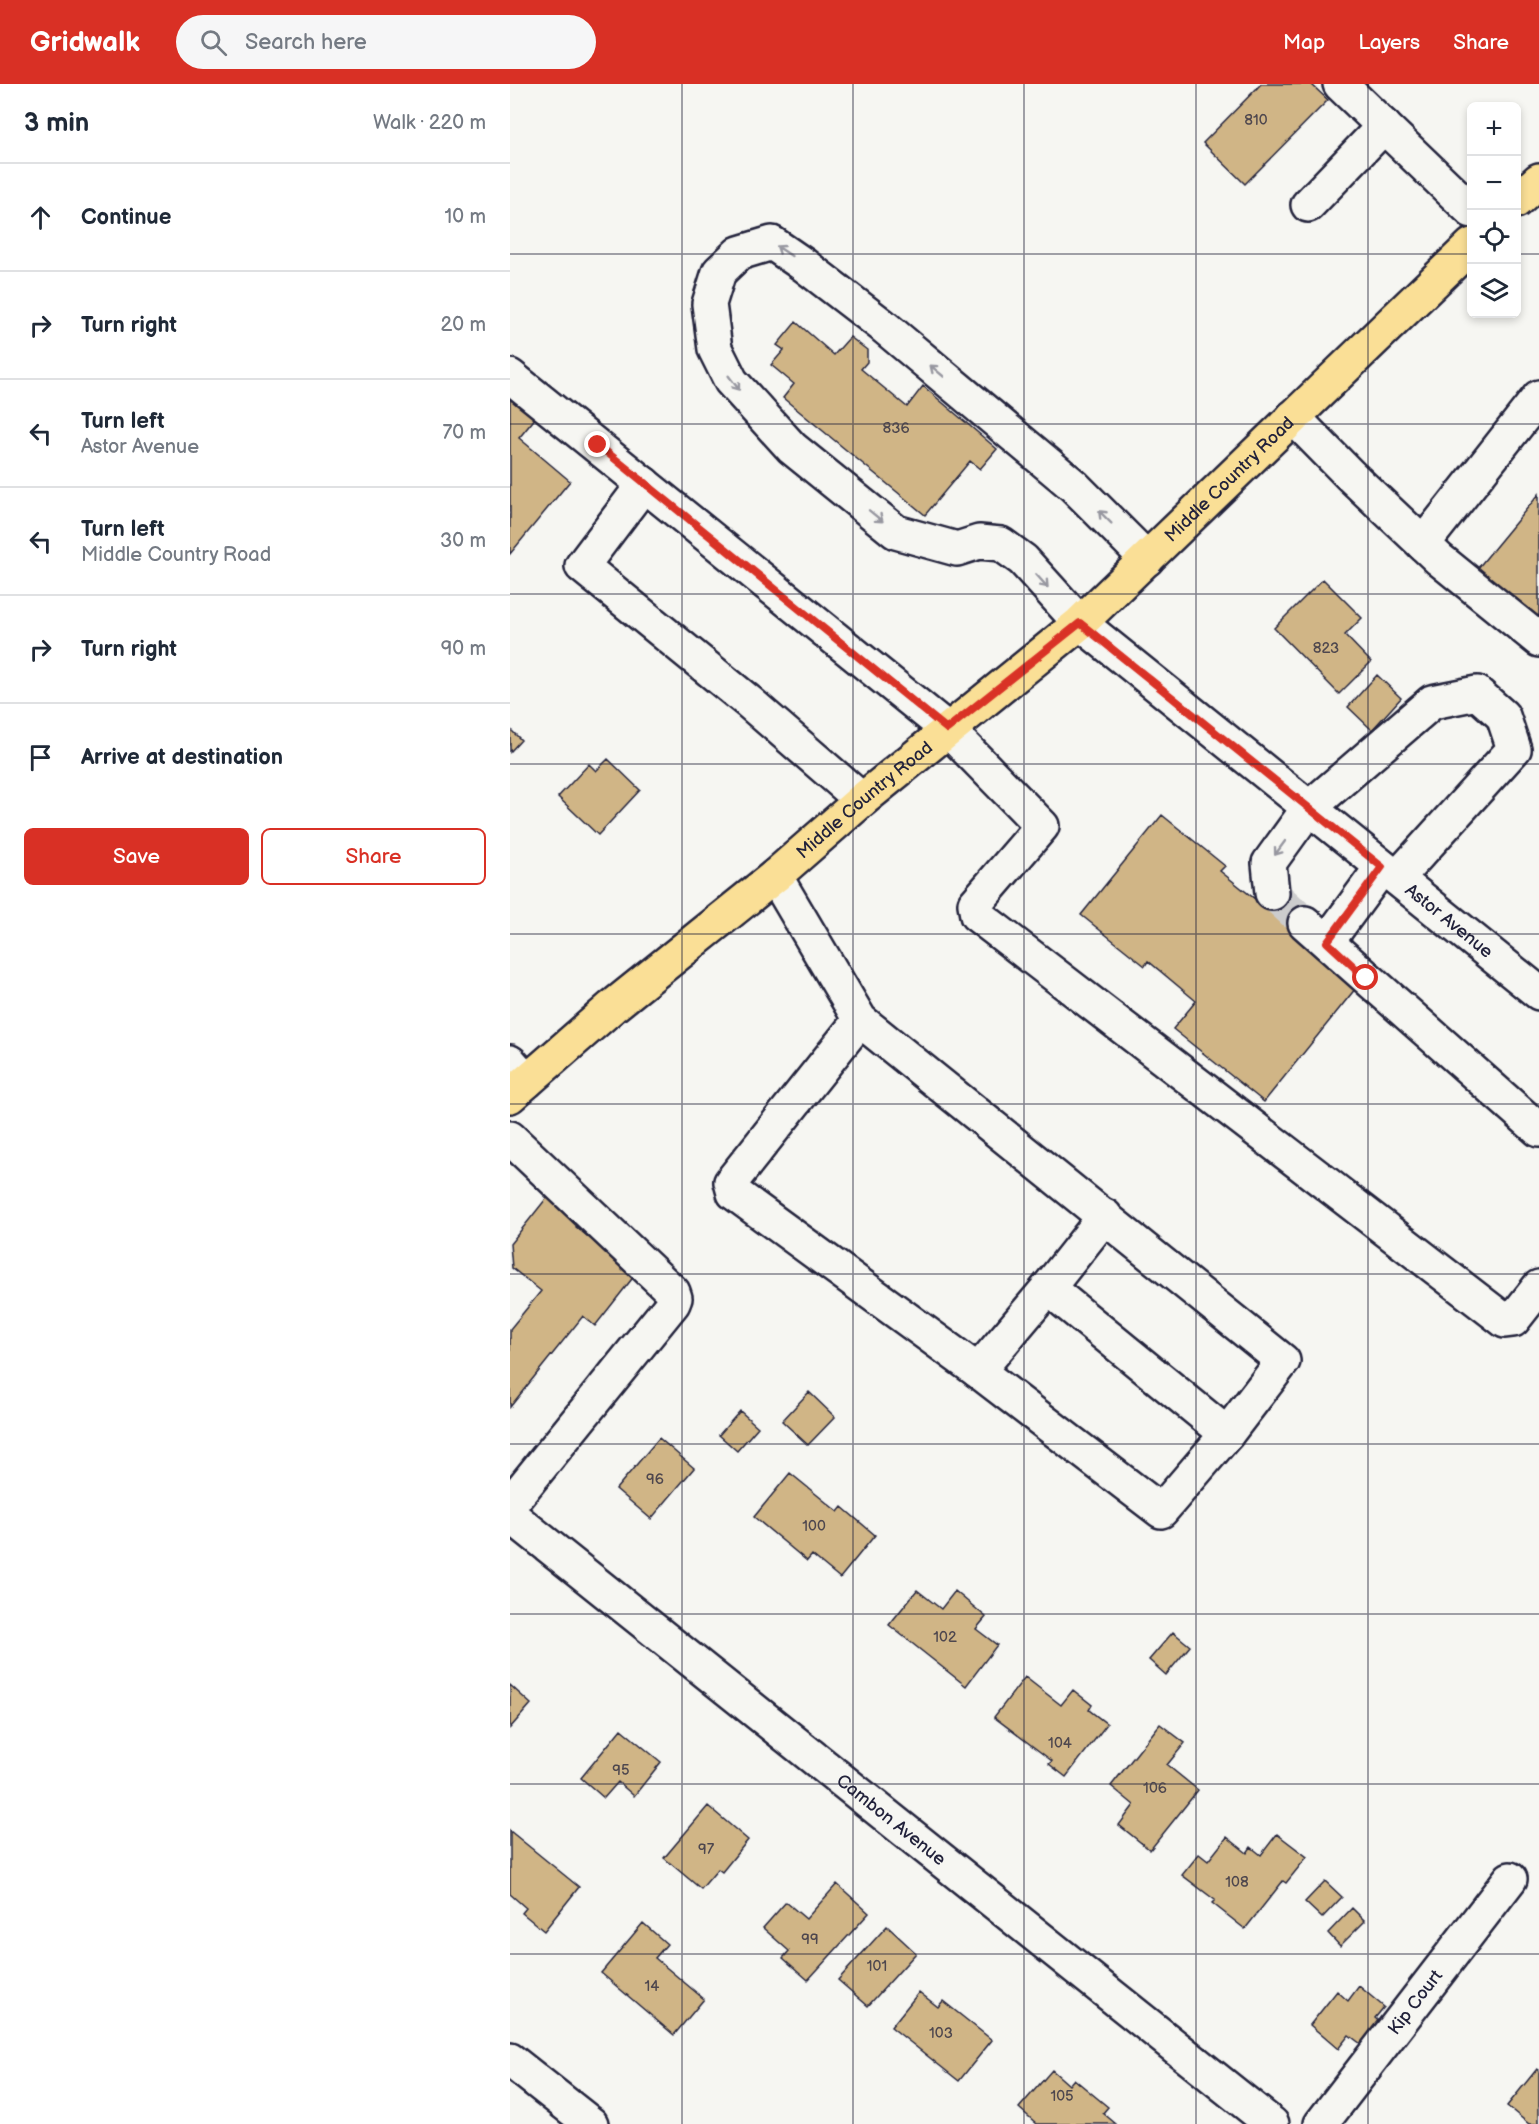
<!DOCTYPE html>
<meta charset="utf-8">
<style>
body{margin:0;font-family:"Balsamiq Sans",sans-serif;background:#f6f6f7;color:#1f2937}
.controls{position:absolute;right:18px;top:18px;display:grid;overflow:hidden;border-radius:9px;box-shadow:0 3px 9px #0003}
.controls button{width:54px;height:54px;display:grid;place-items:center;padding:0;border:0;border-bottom:2px solid #e0e1e3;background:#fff;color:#1f2937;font:30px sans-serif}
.stop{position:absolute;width:18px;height:18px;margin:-14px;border:4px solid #d93025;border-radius:50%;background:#fff}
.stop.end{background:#d93025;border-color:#fff;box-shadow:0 2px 6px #0008}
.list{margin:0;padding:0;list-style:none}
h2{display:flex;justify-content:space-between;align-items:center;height:78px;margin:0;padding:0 24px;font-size:26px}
h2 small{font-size:20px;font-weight:400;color:#747a83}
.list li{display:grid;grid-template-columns:39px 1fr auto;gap:18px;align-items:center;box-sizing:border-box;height:108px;padding:0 24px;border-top:2px solid #e0e1e3}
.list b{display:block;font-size:22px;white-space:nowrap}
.list p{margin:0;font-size:20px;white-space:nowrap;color:#747a83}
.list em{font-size:20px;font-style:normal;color:#747a83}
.actions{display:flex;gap:12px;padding:18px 24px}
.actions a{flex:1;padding:14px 0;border:2px solid #d93025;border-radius:9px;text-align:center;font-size:21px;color:#d93025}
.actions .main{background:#d93025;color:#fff}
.icon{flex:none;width:33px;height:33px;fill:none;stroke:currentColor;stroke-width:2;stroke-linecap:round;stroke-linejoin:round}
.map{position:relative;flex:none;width:1029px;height:2040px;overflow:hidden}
header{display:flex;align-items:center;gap:36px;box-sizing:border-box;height:84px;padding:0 30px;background:#d93025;color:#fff}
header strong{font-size:28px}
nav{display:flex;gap:33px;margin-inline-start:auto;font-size:21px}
.search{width:420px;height:54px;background:#f6f6f7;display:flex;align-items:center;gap:15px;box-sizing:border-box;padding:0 21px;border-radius:33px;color:#747a83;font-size:22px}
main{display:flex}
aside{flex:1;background:#fff}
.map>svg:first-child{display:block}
.building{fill:#d0b586;stroke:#22223b;stroke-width:1.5}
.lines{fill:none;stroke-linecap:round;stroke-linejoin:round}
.minor-tunnel{stroke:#cccccd;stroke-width:33;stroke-dasharray:33 16;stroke-linecap:butt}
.minor-casing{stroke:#22223b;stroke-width:38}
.major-casing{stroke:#22223b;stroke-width:38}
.minor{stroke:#f6f6f2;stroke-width:33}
.major{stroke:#fadf96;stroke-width:33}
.oneway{stroke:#9797a0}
.route{stroke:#d93025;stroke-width:8}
.grid{fill:none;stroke:#22223b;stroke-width:1.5;stroke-opacity:0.55}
.labels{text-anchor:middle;stroke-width:4.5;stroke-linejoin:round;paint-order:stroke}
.number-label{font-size:15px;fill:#4e474e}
.street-label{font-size:18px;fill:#22223b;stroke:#f6f6f2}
</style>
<header>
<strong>Gridwalk</strong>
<div class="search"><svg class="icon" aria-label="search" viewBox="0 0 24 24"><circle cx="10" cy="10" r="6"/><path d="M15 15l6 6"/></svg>Search here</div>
<nav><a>Map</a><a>Layers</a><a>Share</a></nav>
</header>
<main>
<aside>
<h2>3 min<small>Walk · 220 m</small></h2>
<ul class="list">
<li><svg class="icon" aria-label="ahead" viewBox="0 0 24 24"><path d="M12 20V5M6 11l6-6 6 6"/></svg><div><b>Continue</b></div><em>10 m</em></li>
<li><svg class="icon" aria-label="right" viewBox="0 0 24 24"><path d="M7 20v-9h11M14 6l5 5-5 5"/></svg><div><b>Turn right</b></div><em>20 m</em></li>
<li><svg class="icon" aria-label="left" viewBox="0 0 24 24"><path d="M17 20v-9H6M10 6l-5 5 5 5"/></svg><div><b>Turn left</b><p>Astor Avenue</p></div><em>70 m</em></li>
<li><svg class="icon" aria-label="left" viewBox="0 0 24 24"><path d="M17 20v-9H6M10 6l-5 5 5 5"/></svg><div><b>Turn left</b><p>Middle Country Road</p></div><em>30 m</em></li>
<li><svg class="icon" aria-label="right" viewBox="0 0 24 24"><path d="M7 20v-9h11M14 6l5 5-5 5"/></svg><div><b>Turn right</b></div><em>90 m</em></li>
<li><svg class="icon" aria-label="arrive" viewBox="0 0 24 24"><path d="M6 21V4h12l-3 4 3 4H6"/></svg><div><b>Arrive at destination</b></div></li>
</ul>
<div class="actions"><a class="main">Save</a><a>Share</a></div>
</aside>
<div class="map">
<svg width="1029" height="2040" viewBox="0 0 1029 2040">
<rect width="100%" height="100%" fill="#f6f6f2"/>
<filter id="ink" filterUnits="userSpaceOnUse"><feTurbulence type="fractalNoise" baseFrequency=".0167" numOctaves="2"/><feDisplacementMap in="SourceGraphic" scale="12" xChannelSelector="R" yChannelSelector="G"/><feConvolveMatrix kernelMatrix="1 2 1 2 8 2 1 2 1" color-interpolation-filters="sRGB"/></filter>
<g filter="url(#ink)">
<path class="building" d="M751,0H801L818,16L735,100L693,59Z
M286,238L324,271L340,253L357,266V278L351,285L397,323L413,302L487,365L470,385L460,377L415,431L273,314L284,300L261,281L274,266L267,261Z
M0,310L27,332L9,354L60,397L0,470Z
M1029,410V533L968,484Z
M813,495L852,534L835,551L861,578L829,610L764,544Z
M867,591L891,614L862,646L838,623Z
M0,645L11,656L0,668Z
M98,675L130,706L88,751L48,713L79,680L86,687Z
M652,731L715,782L710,787L850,899L754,1018L663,945L686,917L638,877L635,882L571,831Z
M39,1111L71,1137L66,1143L125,1191L85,1242L73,1232L0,1323V1245L31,1207L2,1184L0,1160Z
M299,1308L325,1333L298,1361L272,1337Z
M230,1327L248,1343L227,1367L209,1351Z
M149,1354L184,1384L141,1435L106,1405Z
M280,1389L328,1428L332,1423L365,1451L330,1494L302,1471L297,1477L244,1433Z
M407,1506L431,1525L445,1507L476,1533L466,1545L487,1561L456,1602L379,1541Z
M663,1548L680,1562L656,1591L639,1576Z
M515,1593L551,1621L563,1606L582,1621L579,1626L597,1640L556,1693L539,1680L542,1677L484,1633Z
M0,1601L21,1620L0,1644Z
M650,1640L675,1659L657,1681L688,1706L640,1766L609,1741L624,1721L601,1702Z
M111,1645L151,1678L124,1712L108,1698L94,1714L71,1694Z
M198,1722L238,1756L212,1788L208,1785L191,1805L154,1774Z
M0,1747L69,1803L34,1847L12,1829L16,1824L0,1810Z
M767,1750L797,1773L776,1799L773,1797L735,1845L702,1819L705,1816L672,1791L689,1770L698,1777L717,1753L737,1769L741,1763L751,1771Z
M815,1797L832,1813L812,1834L795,1818Z
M327,1800L359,1829L298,1896L273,1874L279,1867L253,1844L276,1818L296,1835Z
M842,1824L855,1837L830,1862L818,1849Z
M133,1839L157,1860L145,1874L194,1915L164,1951L91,1889Z
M377,1842L406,1869L358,1922L328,1896Z
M849,1902L874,1923L865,1934L873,1941L855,1963L839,1951L828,1965L800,1941L827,1907L838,1917Z
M409,1908L428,1923L433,1917L482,1956L449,1997L381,1943Z
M1027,1985L1029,1986V2040H1019L997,2022Z
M542,1986L559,2001L564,1995L598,2023L593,2029L606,2040H527L509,2024Z"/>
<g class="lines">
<path class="minor-tunnel" d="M762,809L795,839"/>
<defs>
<g id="minor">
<path d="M830,0L962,127"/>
<path d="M798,121L874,42"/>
<path d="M0,292L437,645L532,742L465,820L467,831L995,1237L1003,1236L1029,1203"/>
<path d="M783,333L840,391L929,475L1029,556"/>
<path d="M134,400L72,482L239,618L352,716"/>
<path d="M913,460L1029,313"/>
<path id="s1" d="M637,475L564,402L372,241L294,181L262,159L229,169L209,188L199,220L205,265L221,297L282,364L386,448L447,465L469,458L491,460L513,476L570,539L1029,909"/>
<path d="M265,792L350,936L773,1277L717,1350L651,1427L468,1287L224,1109L221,1098L350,936"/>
<path d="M762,809L759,779L798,725L922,618L967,609L993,632L1004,665L887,794"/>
<path d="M795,839L1029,1046"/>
<path d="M817,858L872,783"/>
<path d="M0,978L17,997"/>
<path d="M0,1054L163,1208L165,1214L163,1219L0,1420"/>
<path d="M538,1204L595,1132"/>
<path d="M468,1287L538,1204L717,1350"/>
<path id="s2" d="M0,1431L762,2040"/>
<path d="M0,1976L81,2040"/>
<path id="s3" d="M811,2040L1000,1795"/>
</g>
<g id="major">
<path d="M1006,117L1029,96"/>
<path id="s4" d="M0,1012L102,923L265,792L352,716L570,539L962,161"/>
</g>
</defs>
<use href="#minor" class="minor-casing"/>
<use href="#major" class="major-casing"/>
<use href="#minor" class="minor"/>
<use href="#major" class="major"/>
</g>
<defs><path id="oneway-shaft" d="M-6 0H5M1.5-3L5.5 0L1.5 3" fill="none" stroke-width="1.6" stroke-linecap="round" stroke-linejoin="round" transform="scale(1.5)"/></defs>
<g class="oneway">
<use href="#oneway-shaft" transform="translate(274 167) rotate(-146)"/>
<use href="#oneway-shaft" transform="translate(427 287) rotate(-140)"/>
<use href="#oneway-shaft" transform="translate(224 299) rotate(53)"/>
<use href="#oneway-shaft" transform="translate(366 432) rotate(39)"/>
<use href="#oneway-shaft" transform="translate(595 433) rotate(-135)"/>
<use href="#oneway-shaft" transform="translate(532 497) rotate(48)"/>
<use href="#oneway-shaft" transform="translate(770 764) rotate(126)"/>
</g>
</g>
<g class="lines" filter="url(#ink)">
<path class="route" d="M88,361L437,645L570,539L872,783L817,858L856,894"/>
</g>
<path class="grid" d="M172,0V2040M343,0V2040M514,0V2040M686,0V2040M858,0V2040M0,170H962M1006,170H1029M0,340H1029M0,510H1029M0,680H1029M0,850H1029M0,1020H1029M0,1190H1029M0,1360H1029M0,1530H1029M0,1700H1029M0,1870H1029"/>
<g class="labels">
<g class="number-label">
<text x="746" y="41">810</text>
<text x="386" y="349">836</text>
<text x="816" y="569">823</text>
<text x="145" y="1400">96</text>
<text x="304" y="1447">100</text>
<text x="435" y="1558">102</text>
<text x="550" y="1664">104</text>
<text x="111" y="1691">95</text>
<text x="645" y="1709">106</text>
<text x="196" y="1770">97</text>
<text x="727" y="1803">108</text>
<text x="300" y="1860">99</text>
<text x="367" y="1887">101</text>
<text x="142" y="1907">14</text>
<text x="431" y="1954">103</text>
<text x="552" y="2017">105</text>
</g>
<g class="street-label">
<text dy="6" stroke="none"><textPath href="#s4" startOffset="948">Middle Country Road</textPath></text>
<text dy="6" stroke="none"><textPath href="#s4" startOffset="462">Middle Country Road</textPath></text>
<text dy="6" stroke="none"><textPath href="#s1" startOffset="1587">Astor Avenue</textPath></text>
<text dy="6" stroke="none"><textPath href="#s2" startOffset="488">Cambon Avenue</textPath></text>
<text dy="6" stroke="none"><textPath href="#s3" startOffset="154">Kip Court</textPath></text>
</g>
</g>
</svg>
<div class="controls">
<button>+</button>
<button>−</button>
<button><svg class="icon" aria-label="locate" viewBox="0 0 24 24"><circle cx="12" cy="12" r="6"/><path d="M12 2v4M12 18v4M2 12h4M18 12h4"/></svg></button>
<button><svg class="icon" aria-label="layers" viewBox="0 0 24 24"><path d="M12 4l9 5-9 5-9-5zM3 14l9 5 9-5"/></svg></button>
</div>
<div class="stop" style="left:856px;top:894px"></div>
<div class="stop end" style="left:88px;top:361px"></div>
</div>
</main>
